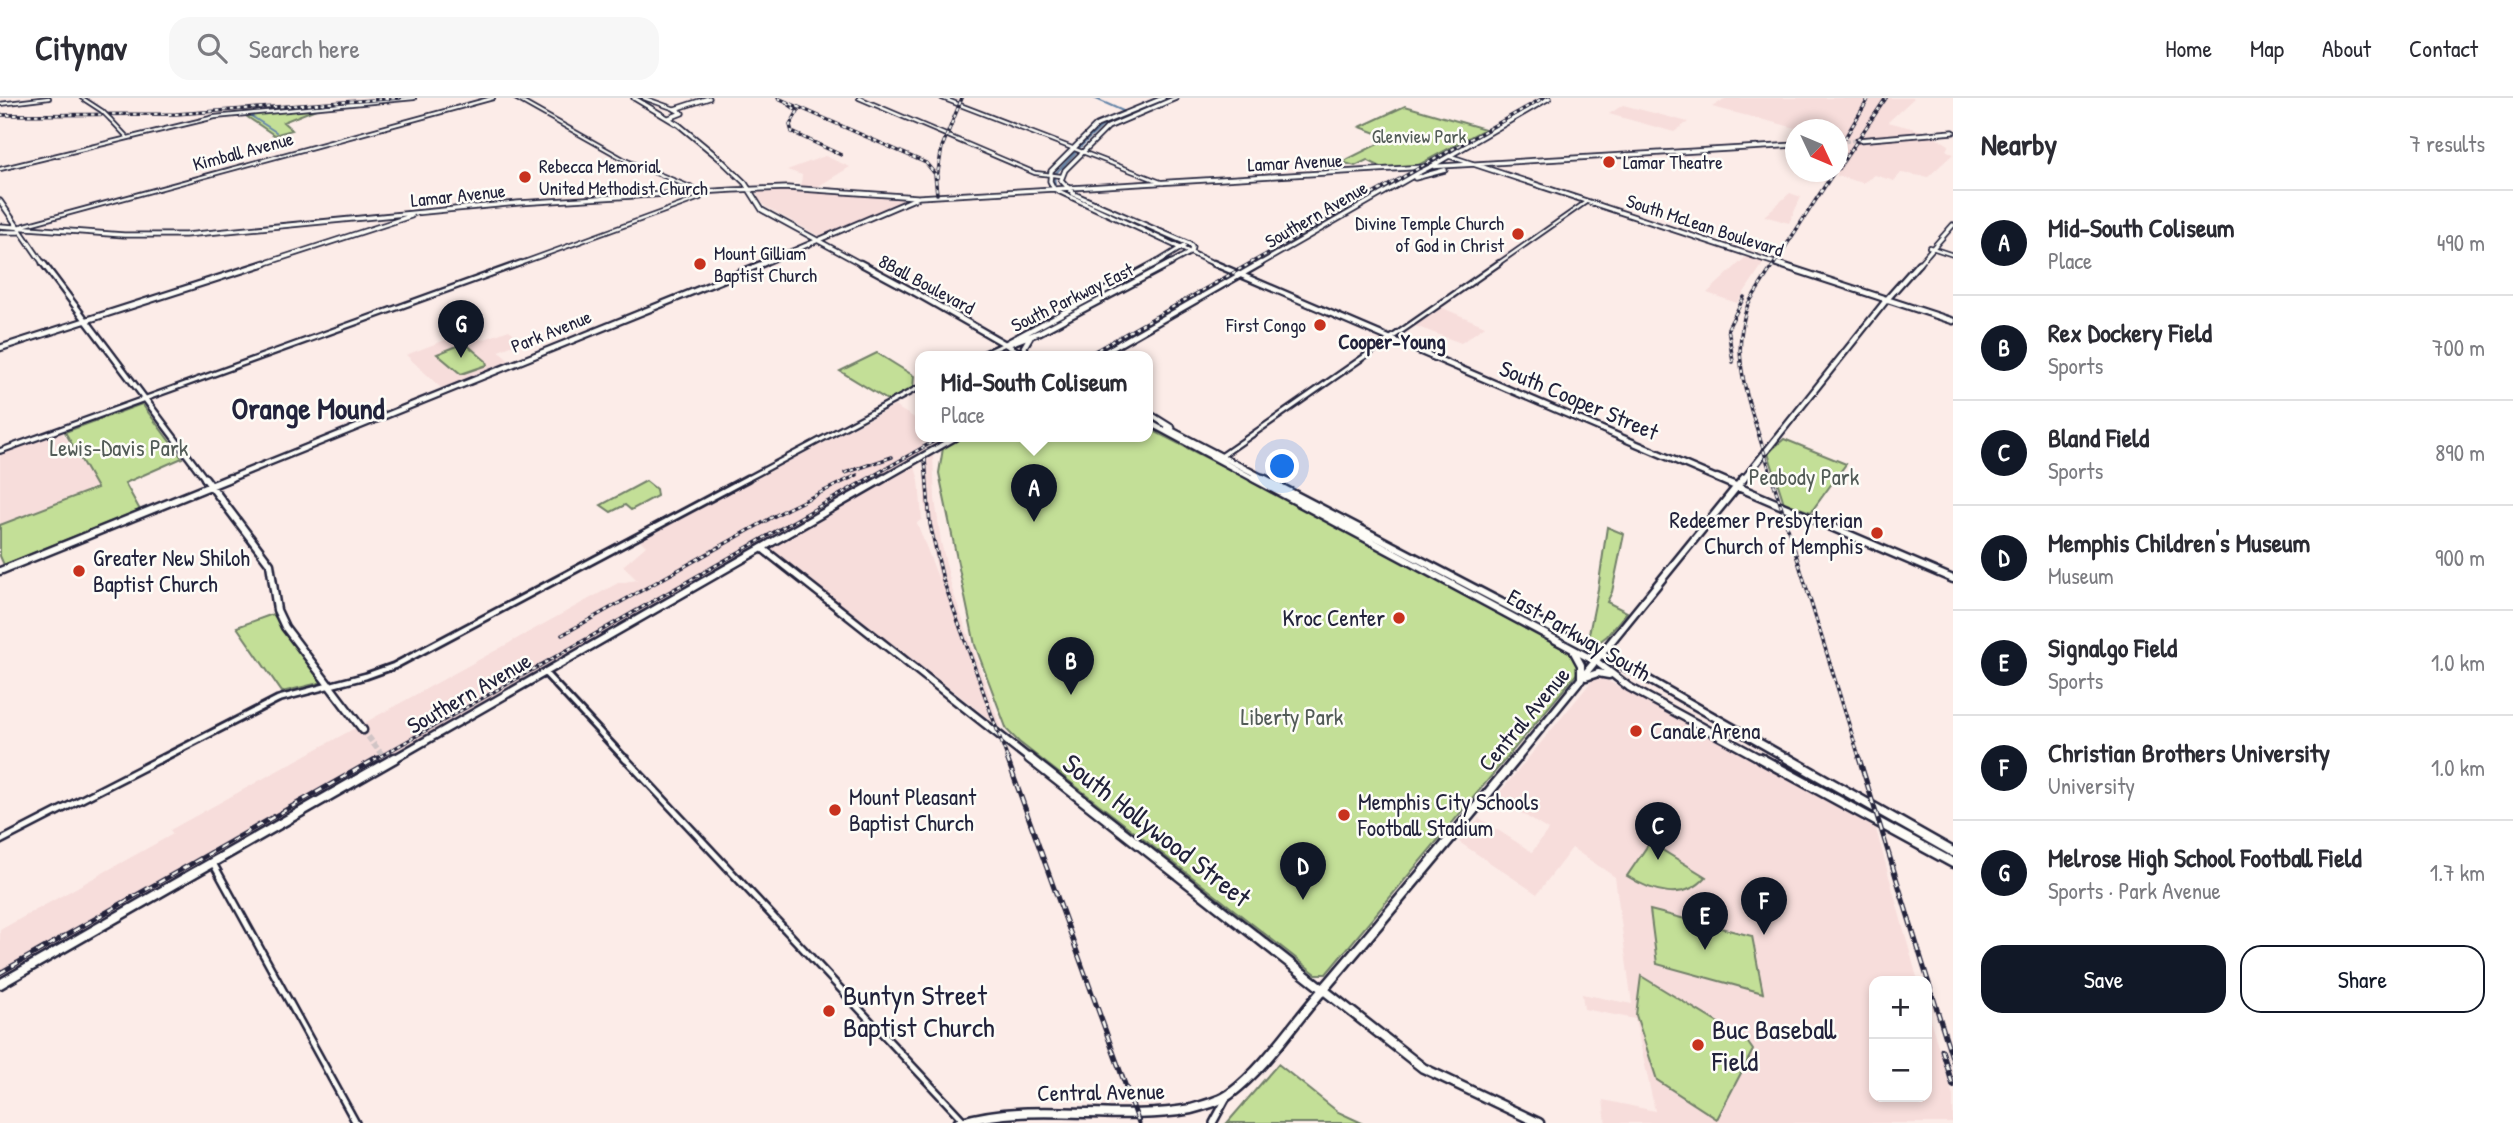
<!DOCTYPE html>
<meta charset="utf-8">
<style>
body{margin:0;font-family:"Patrick Hand",sans-serif;background:#f7f7f7;color:#2b2b33}
.controls{position:absolute;right:21px;bottom:21px;display:grid;overflow:hidden;border-radius:14px;box-shadow:0 4px 10px #0003}
.controls button{width:63px;height:63px;display:grid;place-items:center;padding:0;border:0;border-bottom:2px solid #e1e1e2;background:#fff;color:#2b2b33;font:35px sans-serif}
.compass{position:absolute;left:1785px;top:21px;width:63px;height:63px;border-radius:50%;background:#fff;box-shadow:0 4px 10px #0003;rotate:134deg}
.you{position:absolute;left:1283px;top:369px;width:24px;height:24px;margin:-18px;border:5px solid #fff;border-radius:50%;background:#1a73e8;box-shadow:0 0 0 10px #1a73e833}
.badge{display:grid;place-items:center;width:46px;height:46px;border-radius:50%;background:#111827;color:#fff;font-size:23px;font-weight:700}
.pin{position:absolute;translate:-50% -58px;filter:drop-shadow(0 2px 4px #0008)}
.pin::after{content:'';position:absolute;top:37px;width:24px;height:21px;background:inherit;clip-path:polygon(0 0,100% 0,50% 100%)}
.popup{position:absolute;left:915px;top:253px;width:238px;height:91px;box-sizing:border-box;display:grid;place-content:center;border-radius:14px;background:#fff;filter:drop-shadow(0 2px 5px #0005);font-size:23px;white-space:nowrap;color:#7c7c81}
.popup b{font-size:26px;color:#2b2b33}
.popup::after{content:'';position:absolute;left:50%;top:100%;margin-left:-14px;border:14px solid transparent;border-top-color:#fff}
.list{margin:0;padding:0;list-style:none}
h2{display:flex;justify-content:space-between;align-items:center;height:91px;margin:0;padding:0 28px;font-size:30px}
h2 small{font-size:23px;font-weight:400;color:#7c7c81}
.list li{display:grid;grid-template-columns:46px 1fr auto;gap:21px;align-items:center;box-sizing:border-box;height:105px;padding:0 28px;border-top:2px solid #e1e1e2}
.list b{display:block;font-size:26px;white-space:nowrap}
.list p{margin:0;font-size:23px;white-space:nowrap;color:#7c7c81}
.list em{font-size:23px;font-style:normal;color:#7c7c81}
.actions{display:flex;gap:14px;padding:21px 28px}
.actions a{flex:1;padding:16px 0;border:2px solid #111827;border-radius:21px;text-align:center;font-size:24px;color:#111827}
.actions .main{background:#111827;color:#fff}
.icon{flex:none;width:38px;height:38px;fill:none;stroke:currentColor;stroke-width:2;stroke-linecap:round;stroke-linejoin:round}
.map{position:relative;flex:none;width:1953px;height:1025px;overflow:hidden}
header{display:flex;align-items:center;gap:42px;box-sizing:border-box;height:98px;padding:0 35px;background:#fff;border-bottom:2px solid #e1e1e2}
header strong{font-size:33px}
nav{display:flex;gap:38px;margin-inline-start:auto;font-size:24px}
.search{width:490px;height:63px;background:#f7f7f7;display:flex;align-items:center;gap:18px;box-sizing:border-box;padding:0 24px;border-radius:21px;color:#7c7c81;font-size:26px}
main{display:flex}
aside{flex:1;background:#fff}
.map>svg:first-child{display:block}
.built{fill:#f7dddb}
.green{fill:#c3df97;stroke:#728069;stroke-width:2}
.lines{fill:none;stroke-linecap:round;stroke-linejoin:round}
.stream{stroke:#6686a9;stroke-width:2}
.major-tunnel-far1{stroke:#d0c4c5;stroke-width:3.5;stroke-dasharray:3.5 2;stroke-linecap:butt}
.major-tunnel{stroke:#d0c4c5;stroke-width:6;stroke-dasharray:6 2.5;stroke-linecap:butt}
.minor-far3-casing{stroke:#22223b;stroke-width:6}
.minor-far2-casing{stroke:#22223b;stroke-width:8}
.minor-far1-casing{stroke:#22223b;stroke-width:10}
.minor-casing{stroke:#22223b;stroke-width:10}
.major-far3-casing{stroke:#22223b;stroke-width:7}
.major-far2-casing{stroke:#22223b;stroke-width:9}
.major-far1-casing{stroke:#22223b;stroke-width:11}
.major-casing{stroke:#22223b;stroke-width:13}
.minor-far3{stroke:#fdfcf7;stroke-width:2.5}
.minor-far2{stroke:#fdfcf7;stroke-width:3.5}
.minor-far1{stroke:#fdfcf7;stroke-width:4.5}
.minor{stroke:#fdfcf7;stroke-width:5}
.major-far3{stroke:#fdfcf7;stroke-width:3.5}
.major-far2{stroke:#fdfcf7;stroke-width:4.5}
.major-far1{stroke:#fdfcf7;stroke-width:6}
.major{stroke:#fdfcf7;stroke-width:8}
.rail-far1-casing{stroke:#22223b;stroke-width:3.5}
.rail-casing{stroke:#22223b;stroke-width:5}
.rail-far1{stroke:#fdfcf7;stroke-width:2;stroke-dasharray:3.5;stroke-linecap:butt}
.rail{stroke:#fdfcf7;stroke-width:2.5;stroke-dasharray:7;stroke-linecap:butt}
.minor-bridge-casing{stroke:#22223b;stroke-width:6;stroke-linecap:butt}
.major-bridge-far1-casing{stroke:#22223b;stroke-width:7;stroke-linecap:butt}
.major-bridge-casing{stroke:#22223b;stroke-width:9;stroke-linecap:butt}
.minor-bridge{stroke:#fdfcf7;stroke-width:2.5}
.major-bridge-far1{stroke:#fdfcf7;stroke-width:3.5}
.major-bridge{stroke:#fdfcf7;stroke-width:4.5}
.poi-dot{fill:#c8321e;stroke:#fdfcf7;stroke-width:2.5}
.labels{text-anchor:middle;stroke-width:5;stroke-linejoin:round;paint-order:stroke}
.far-park-label{font-size:19px;fill:#525b57;stroke:#fdfcf7}
.far-street-label{font-size:19px;fill:#22223b;stroke:#fdfcf7}
.far-poi-label{font-size:19px;fill:#22223b;stroke:#fdfcf7;text-anchor:start}
.far-quarter-label{font-size:21px;font-weight:bold;fill:#22223b;stroke:#fdfcf7}
.street-label{font-size:23px;fill:#22223b;stroke:#fdfcf7}
.park-label{font-size:23px;fill:#525b57;stroke:#fdfcf7}
.poi-label{font-size:23px;fill:#22223b;stroke:#fdfcf7;text-anchor:start}
.near-street-label{font-size:28px;fill:#22223b;stroke:#fdfcf7}
.near-poi-label{font-size:28px;fill:#22223b;stroke:#fdfcf7;text-anchor:start}
.district-label{font-size:30px;font-weight:bold;fill:#22223b;stroke:#fdfcf7}
</style>
<header>
<strong>Citynav</strong>
<div class="search"><svg class="icon" aria-label="search" viewBox="0 0 24 24"><circle cx="10" cy="10" r="6"/><path d="M15 15l6 6"/></svg>Search here</div>
<nav><a>Home</a><a>Map</a><a>About</a><a>Contact</a></nav>
</header>
<main>
<div class="map">
<svg width="1953" height="1025" viewBox="0 0 1953 1025">
<rect width="100%" height="100%" fill="#fcece8"/>
<filter id="ink" filterUnits="userSpaceOnUse"><feTurbulence type="fractalNoise" baseFrequency=".0143" numOctaves="2"/><feDisplacementMap in="SourceGraphic" scale="14" xChannelSelector="R" yChannelSelector="G"/><feConvolveMatrix kernelMatrix="1 2 1 2 8 2 1 2 1" color-interpolation-filters="sRGB"/></filter>
<g filter="url(#ink)">
<path class="built" d="M1726,0H1914L1888,24L1927,34L1949,47L1946,52L1953,56L1928,79L1901,75L1894,83L1875,77L1863,85L1837,78L1838,32L1800,31L1712,9Z
M1623,7L1688,24L1674,34L1609,16Z
M825,58L850,69L817,89L801,88L802,77L787,72Z
M761,93H801L908,102L819,138L766,109L759,101L757,94Z
M1790,95L1801,99L1789,125L1764,118Z
M1747,158L1765,163L1737,205L1707,195Z
M1438,208L1485,228L1461,245L1410,226Z
M471,232L482,242L509,232L523,243L499,253L510,264L442,291L406,257Z
M894,308L920,323L924,354L0,881V832L173,736L170,732L618,485L637,482L623,468L646,448L640,442Z
M62,334L100,394L140,412L4,467L0,458V355Z
M933,357L935,401L941,444L952,491L1001,630L771,452V448L914,366L919,382L922,421L917,425L939,482L925,408L924,363Z
M1596,578H1599L1809,693L1874,724L1918,883H1874V999H1927V911L1953,998V1025H1606L1603,1002L1655,1013L1635,921L1584,911L1582,896L1632,906L1615,779L1572,750L1537,796L1459,744L1479,720L1532,754L1548,732L1496,699Z"/>
<path class="green" d="M1405,8L1485,31L1415,69L1383,70L1367,62L1355,68L1342,64L1390,40L1360,29Z
M321,9L283,24L292,32L274,37L243,16Z
M465,245L486,263L487,267L461,276L437,256Z
M877,255L914,278L913,291L889,303L840,273Z
M142,306L182,360L125,385L140,412L4,467L0,458V427L97,390L65,334Z
M1148,330L1250,382L1577,558L1579,573L1326,876H1316L1019,644L1007,632L975,547L939,375L943,350L963,338H1148Z
M1784,341L1846,366L1811,414L1784,405L1768,355Z
M646,383L656,391L657,398L631,412L625,407L611,414L601,407Z
M1607,429L1624,436L1612,494L1607,504L1627,514L1607,538L1594,548L1587,546L1598,491Z
M273,516L323,584L282,594L237,529Z
M1648,747H1654L1706,779C1684,804 1652,794 1627,778Z
M1650,812L1752,838L1763,895L1657,866Z
M1641,878L1746,942L1753,952L1717,1021L1657,982L1636,917Z
M1278,966L1338,1014L1362,1025H1227Z"/>
<g class="lines">
<path class="stream" d="M1094,0L1123,13
M248,16L276,34
M1079,50L1101,29L1128,15
M1055,76L1076,54
M1054,78L1055,86"/>
<path class="major-tunnel-far1" d="M1840,44L1858,42"/>
<path class="major-tunnel" d="M363,632L383,658"/>
<defs>
<path id="minor-far3" d="M82,0L102,13
M515,0L627,63L702,94L700,100L516,167
M644,0L675,11
M859,0L1035,75L1061,78
M942,0L1163,85
M0,6L49,0
M111,22L127,39
M0,71L215,19L414,0
M18,129L493,0
M1929,149L1953,157
M1496,167L1586,104"/>
<path id="minor-far2" d="M979,258L1005,246
M0,353L521,165
M1220,359L1499,165
M745,382L920,289"/>
<path id="minor-far1" d="M545,575L626,662
M159,662L278,601L366,578L394,568L748,380"/>
<path id="minor" d="M625,660L963,1022
M0,743L162,660
M213,765L356,1025
M1213,1025L1226,1001"/>
<path id="major-far3" d="M634,0L679,27L720,61L745,85L762,112L863,167
M1163,0L1097,27L1051,73L1050,83L1054,91L1217,167
M1176,0L1108,29L1065,72L1061,82L1074,96L1189,146L1192,149L1191,154
M669,20L682,15L675,11L709,0
M1858,42L1953,34
M1449,58L1781,167
M1432,68L1549,0
M1415,80L1445,72
M0,103L44,167
M0,128L124,137H185L518,105L733,92L787,90L917,99
M0,134H19
M260,167L411,118
M760,167L919,99L1796,47
M1153,167L1184,148
M1167,167L1191,154
M1258,167L1420,74
M1918,167L1953,127"/>
<path id="major-far2" d="M43,165L206,382
M860,165L914,194
M1213,165L1721,382
M1775,165L1953,223
M944,211L1026,258
M1011,245L1040,234L1171,165
M1005,246L1156,165
M0,250L265,165
M1028,258L1024,249L1030,239
M1098,258L1261,165
M1148,315L1172,330
M1148,324L1256,382
M1167,330L1267,382
M226,382L764,165
M881,382L958,338
M1743,382L1888,200L1919,165"/>
<path id="major-far1" d="M205,380L270,466L277,512L285,529L363,632
M1253,380L1597,564L1629,589L1763,662
M1263,380L1637,575L1790,662
M1717,380L1953,481
M762,450L1031,662
M0,473L230,380
M1574,554L1581,567V582
M1586,579L1598,575L1609,577
M392,662L884,380
M1515,662L1744,380"/>
<path id="major" d="M1029,660L1423,970L1539,1025
M1760,660L1953,765
M1787,660L1953,754
M0,886L395,660
M958,1025C1034,1002 1114,1025 1191,1011C1202,1008 1221,1003 1230,996C1263,971 1289,932 1315,901C1383,822 1450,741 1517,660"/>
</defs>
<use href="#minor-far3" class="minor-far3-casing"/>
<use href="#minor-far2" class="minor-far2-casing"/>
<use href="#minor-far1" class="minor-far1-casing"/>
<use href="#minor" class="minor-casing"/>
<use href="#major-far3" class="major-far3-casing"/>
<use href="#major-far2" class="major-far2-casing"/>
<use href="#major-far1" class="major-far1-casing"/>
<use href="#major" class="major-casing"/>
<use href="#minor-far3" class="minor-far3"/>
<use href="#minor-far2" class="minor-far2"/>
<use href="#minor-far1" class="minor-far1"/>
<use href="#minor" class="minor"/>
<use href="#major-far3" class="major-far3"/>
<use href="#major-far2" class="major-far2"/>
<use href="#major-far1" class="major-far1"/>
<use href="#major" class="major"/>
<defs>
<path id="rail-far1" d="M778,0L926,65L935,76L937,96
M787,5L798,13L790,27L792,34L841,57
M0,17L176,16L400,0
M1845,40L1869,0
M1838,71L1886,0
M1834,74L1748,206C1735,243 1740,275 1751,312L1860,662
M937,80L942,49L962,0
M1086,258L1543,0
M1733,264L1728,230L1744,199
M925,361L930,426L943,482L1008,662
M845,375L892,359
M562,537L787,411L857,377
M374,662L943,338"/>
<path id="rail" d="M1007,660L1139,1025
M1859,660L1953,963
M0,875L377,660
M1942,952L1953,988"/>
</defs>
<use href="#rail-far1" class="rail-far1-casing"/>
<use href="#rail" class="rail-casing"/>
<use href="#rail-far1" class="rail-far1"/>
<use href="#rail" class="rail"/>
<defs>
<path id="minor-bridge" d="M102,13L111,22"/>
<path id="major-bridge-far1" d="M1420,74L1432,68"/>
<path id="major-bridge" d="M914,194L944,211"/>
</defs>
<use href="#minor-bridge" class="minor-bridge-casing"/>
<use href="#major-bridge-far1" class="major-bridge-far1-casing"/>
<use href="#major-bridge" class="major-bridge-casing"/>
<use href="#minor-bridge" class="minor-bridge"/>
<use href="#major-bridge-far1" class="major-bridge-far1"/>
<use href="#major-bridge" class="major-bridge"/>
</g>
</g>
<g class="poi-dot">
<circle cx="1609" cy="64" r="7"/>
<circle cx="525" cy="79" r="7"/>
<circle cx="1518" cy="136" r="7"/>
<circle cx="700" cy="166" r="7"/>
<circle cx="1320" cy="227" r="7"/>
<circle cx="1877" cy="435" r="7"/>
<circle cx="79" cy="473" r="7"/>
<circle cx="1399" cy="520" r="7"/>
<circle cx="1636" cy="633" r="7"/>
<circle cx="835" cy="712" r="7"/>
<circle cx="1344" cy="717" r="7"/>
<circle cx="829" cy="913" r="7"/>
<circle cx="1698" cy="947" r="7"/>
</g>
<g class="labels">
<g class="far-park-label">
<text x="1419" y="45">Glenview Park</text>
</g>
<g class="far-street-label">
<text transform="translate(243 53) rotate(-15)" y="7">Kimball Avenue</text>
<text transform="translate(1295 64) rotate(-3)" y="7">Lamar Avenue</text>
<text transform="translate(458 97) rotate(-6)" y="7">Lamar Avenue</text>
<text transform="translate(1316 116) rotate(-30)" y="7">Southern Avenue</text>
<text transform="translate(1705 127) rotate(18)" y="7">South McLean Boulevard</text>
<text transform="translate(927 186) rotate(28)" y="7">8Ball Boulevard</text>
<text transform="translate(1072 199) rotate(-26)" y="7">South Parkway East</text>
<text transform="translate(551 233) rotate(-22)" y="7">Park Avenue</text>
</g>
<g class="far-poi-label">
<text x="1623" y="71">Lamar Theatre</text>
<text x="539" y="75">Rebecca Memorial<tspan x="539" dy="22">United Methodist Church</tspan></text>
<text x="1504" y="132" text-anchor="end">Divine Temple Church<tspan x="1504" dy="22">of God in Christ</tspan></text>
<text x="714" y="162">Mount Gilliam<tspan x="714" dy="22">Baptist Church</tspan></text>
<text x="1306" y="234" text-anchor="end">First Congo</text>
</g>
<g class="far-quarter-label">
<text x="1392" y="251">Cooper-Young</text>
</g>
<g class="street-label">
<text transform="translate(1579 302) rotate(23)" y="8">South Cooper Street</text>
<text transform="translate(1579 537) rotate(30)" y="8">East Parkway South</text>
<text transform="translate(469 595) rotate(-30)" y="8">Southern Avenue</text>
<text transform="translate(1524 621) rotate(-50)" y="8">Central Avenue</text>
<text transform="translate(1101 994) rotate(-1)" y="8">Central Avenue</text>
</g>
<g class="park-label">
<text x="119" y="358">Lewis-Davis Park</text>
<text x="1804" y="387">Peabody Park</text>
<text x="1292" y="627">Liberty Park</text>
</g>
<g class="poi-label">
<text x="1863" y="430" text-anchor="end">Redeemer Presbyterian<tspan x="1863" dy="26">Church of Memphis</tspan></text>
<text x="93" y="468">Greater New Shiloh<tspan x="93" dy="26">Baptist Church</tspan></text>
<text x="1385" y="528" text-anchor="end">Kroc Center</text>
<text x="1650" y="641">Canale Arena</text>
<text x="849" y="707">Mount Pleasant<tspan x="849" dy="26">Baptist Church</tspan></text>
<text x="1358" y="712">Memphis City Schools<tspan x="1358" dy="26">Football Stadium</tspan></text>
</g>
<g class="near-street-label">
<text transform="translate(1157 732) rotate(38)" y="10">South Hollywood Street</text>
</g>
<g class="near-poi-label">
<text x="843" y="907">Buntyn Street<tspan x="843" dy="32">Baptist Church</tspan></text>
<text x="1712" y="941">Buc Baseball<tspan x="1712" dy="32">Field</tspan></text>
</g>
<g class="district-label">
<text x="308" y="321">Orange Mound</text>
</g>
</g>
</svg>
<div class="controls">
<button>+</button>
<button>−</button>
</div>
<svg class="compass" viewBox="-18 -18 36 36"><path d="M0-13l5 13h-10z" fill="#e53935"/><path d="M0 13l5-13h-10z" fill="#7c7c81"/></svg>
<div class="you"></div>
<div class="pin badge" style="left:1034px;top:424px">A</div>
<div class="popup"><b>Mid-South Coliseum</b>Place</div>
<div class="pin badge" style="left:1071px;top:597px">B</div>
<div class="pin badge" style="left:1658px;top:762px">C</div>
<div class="pin badge" style="left:1303px;top:802px">D</div>
<div class="pin badge" style="left:1705px;top:852px">E</div>
<div class="pin badge" style="left:1764px;top:837px">F</div>
<div class="pin badge" style="left:461px;top:260px">G</div>
</div>
<aside>
<h2>Nearby<small>7 results</small></h2>
<ul class="list">
<li><span class="badge">A</span><div><b>Mid-South Coliseum</b><p>Place</p></div><em>490 m</em></li>
<li><span class="badge">B</span><div><b>Rex Dockery Field</b><p>Sports</p></div><em>700 m</em></li>
<li><span class="badge">C</span><div><b>Bland Field</b><p>Sports</p></div><em>890 m</em></li>
<li><span class="badge">D</span><div><b>Memphis Children's Museum</b><p>Museum</p></div><em>900 m</em></li>
<li><span class="badge">E</span><div><b>Signalgo Field</b><p>Sports</p></div><em>1.0 km</em></li>
<li><span class="badge">F</span><div><b>Christian Brothers University</b><p>University</p></div><em>1.0 km</em></li>
<li><span class="badge">G</span><div><b>Melrose High School Football Field</b><p>Sports · Park Avenue</p></div><em>1.7 km</em></li>
</ul>
<div class="actions"><a class="main">Save</a><a>Share</a></div>
</aside>
</main>
